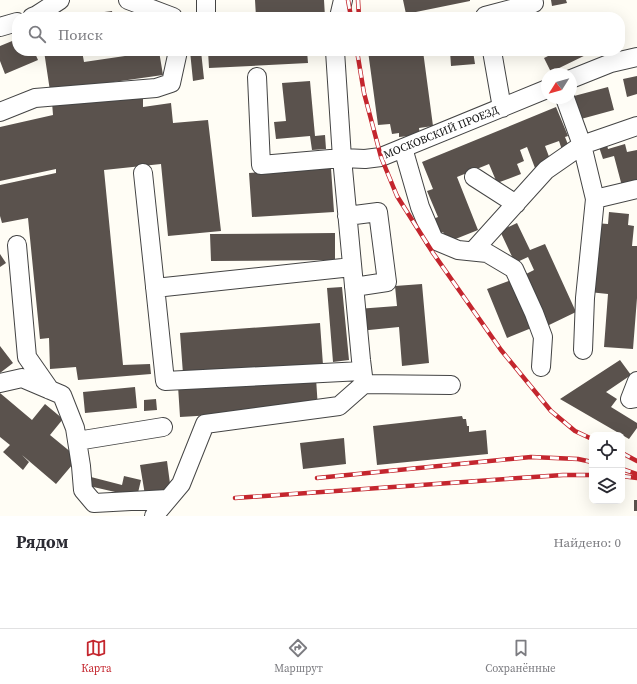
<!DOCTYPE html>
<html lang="ru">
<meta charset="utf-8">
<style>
body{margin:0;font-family:"Source Serif 4",serif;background:#f2f2f3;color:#2b2b33}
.controls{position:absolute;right:12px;bottom:12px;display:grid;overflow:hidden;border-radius:8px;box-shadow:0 4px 16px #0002}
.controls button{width:36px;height:36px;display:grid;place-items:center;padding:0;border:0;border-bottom:1px solid #e1e1e2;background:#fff;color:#2b2b33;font:20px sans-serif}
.compass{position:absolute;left:541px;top:68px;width:36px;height:36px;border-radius:50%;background:#fff;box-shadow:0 4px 16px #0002;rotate:233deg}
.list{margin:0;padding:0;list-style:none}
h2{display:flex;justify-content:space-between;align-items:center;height:52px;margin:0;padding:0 16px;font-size:17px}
h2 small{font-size:13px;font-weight:400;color:#7c7c81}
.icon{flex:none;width:22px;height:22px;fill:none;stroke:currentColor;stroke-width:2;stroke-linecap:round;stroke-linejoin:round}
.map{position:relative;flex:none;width:637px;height:516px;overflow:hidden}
.search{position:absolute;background:#fff;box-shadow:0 4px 16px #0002;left:12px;right:12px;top:12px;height:44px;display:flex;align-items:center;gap:10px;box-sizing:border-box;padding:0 14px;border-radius:16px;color:#7c7c81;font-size:15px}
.sheet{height:112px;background:#fff}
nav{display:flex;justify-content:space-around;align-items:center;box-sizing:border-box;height:56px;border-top:1px solid #e1e1e2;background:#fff;font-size:11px;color:#7c7c81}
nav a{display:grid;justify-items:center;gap:2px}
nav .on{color:#c4262e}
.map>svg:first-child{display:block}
.building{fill:#5a524d}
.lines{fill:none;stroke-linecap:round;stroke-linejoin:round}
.minor-casing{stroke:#444;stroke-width:20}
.minor{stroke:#fff;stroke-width:18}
.rail-casing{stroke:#c4262e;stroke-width:4.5}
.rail{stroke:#fff;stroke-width:3;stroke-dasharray:9;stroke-linecap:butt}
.labels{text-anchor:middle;stroke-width:4;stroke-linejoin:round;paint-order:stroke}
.street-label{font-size:11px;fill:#111;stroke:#fff}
</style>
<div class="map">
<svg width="637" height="516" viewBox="0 0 637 516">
<rect width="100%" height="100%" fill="#fffdf5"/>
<path class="building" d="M255,0H324L325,17H256Z
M403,0H470V1L406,14Z
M551,0H566L567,3L552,6Z
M112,11L113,17H74V16Z
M17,39V51H34L38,60L5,74L0,61V46Z
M44,51H82L84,62L159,51L163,75L50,91Z
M190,51H201L204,79L193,81Z
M208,51H307L308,63L209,68Z
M368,51H423L433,126L419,128L420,135L399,137V133L392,134L390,124L378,125Z
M450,51H473L475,64L451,66Z
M558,51H594L551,72L544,58Z
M637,76V94L627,97L623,79Z
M310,81L315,136L325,135L326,149L312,150L310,136L276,139L274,122L286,121L282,83Z
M608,87L614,110L581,119L574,96Z
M143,97V107L171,103L173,123L208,120L221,231L168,236L161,164L104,170L123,365L150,364L151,374L78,380L76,367L50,369L49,338L40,339L28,218L2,223L0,216V185L56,173V169L0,181V127L53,115L52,102Z
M556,107L568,136L565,137L569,147L562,150L559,141L545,146L551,162L535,168L527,147L520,150L524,161L517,164L521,174L497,183L489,164L457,177L478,230L448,242L443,232L439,234L433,219L438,217L427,191L433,189L422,162Z
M625,144L627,152L637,150V187L623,190L614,156L603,159L599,147L607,145L608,149Z
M331,168L334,212L252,217L249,173Z
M609,212L629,214L628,225L634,226L632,246H637V298L633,349L604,347L608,294L589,292L595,223L608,224Z
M517,223L530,250L545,244L576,312L547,326L524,275L534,270L528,257L515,263L500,231Z
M335,233V260L211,261L210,234Z
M0,254L6,263L0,267Z
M514,279L534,327L507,338L487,289Z
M422,284L429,363L402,366L399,327L359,331L357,309L397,306L395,286Z
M342,287L349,360L333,362L327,288Z
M320,323L323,365L183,374L180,333Z
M0,346L13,363L0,373Z
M620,360L631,375L606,392L617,399L611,407L637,423V428L629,439L560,399Z
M316,378L318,409L180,417L178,386Z
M135,387L137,408L85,413L83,392Z
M0,393L32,420L45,404L63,419L50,435L78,458L56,484L22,455L29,462L23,470L3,452L10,445L0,437Z
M156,399L157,410L144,411V400Z
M462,416L463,419H466L467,426H469V432L486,430L488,454L377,465L373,426Z
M344,438L346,464L303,469L300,443Z
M167,461L171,491L145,495L140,465Z
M124,476L141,480L137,497L89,486L91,477L122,485Z
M634,500H637V511H634Z"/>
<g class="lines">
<defs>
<path id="minor" d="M128,0L173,17
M206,0V17
M485,16L534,3
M32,17L37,15L60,0
M339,17L343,0
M0,27L17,22
M335,51L342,158L365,159L381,157L547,89
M492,51L502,108
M257,77L261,165L342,158L361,360L364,384L451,385
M571,79L611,63L637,57
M565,98L582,145L595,199L585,298L583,350
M0,112L35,98L156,88L171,83L178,51
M403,148L420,207L434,240L458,250L487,253L514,269L534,313L543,337L541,367
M143,173L165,381L362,371
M474,177L516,204
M595,199L637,189
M347,216L378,212L387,282L354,287
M17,245L27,357L50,390
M473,251L546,170L582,145L637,126
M155,288L352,267
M637,381L630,399L637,398
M0,383L22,378L62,395L75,428L81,466L83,490L94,503L168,499
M77,441L163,427
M154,516L181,484L205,424L339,406L364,384"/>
</defs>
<use href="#minor" class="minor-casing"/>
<use href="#minor" class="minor"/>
<defs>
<path id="rail" d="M348,0L351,17
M358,0L359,17
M357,51L364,93L381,157L397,196L433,253L501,350L551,411L575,431L592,439
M622,453L637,461
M622,469L637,474
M622,476L637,478
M317,478L531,457L578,459L592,462
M235,498L563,475H592"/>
</defs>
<use href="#rail" class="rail-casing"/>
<use href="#rail" class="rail"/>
</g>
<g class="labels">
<g class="street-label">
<text transform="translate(441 132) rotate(-22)" y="4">МОСКОВСКИЙ ПРОЕЗД</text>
</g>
</g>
</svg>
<div class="controls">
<button><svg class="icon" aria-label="locate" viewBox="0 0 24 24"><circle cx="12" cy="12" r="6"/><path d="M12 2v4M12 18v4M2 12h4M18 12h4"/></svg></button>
<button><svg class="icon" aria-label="layers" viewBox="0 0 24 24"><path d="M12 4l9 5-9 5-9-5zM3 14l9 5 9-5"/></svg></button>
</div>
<svg class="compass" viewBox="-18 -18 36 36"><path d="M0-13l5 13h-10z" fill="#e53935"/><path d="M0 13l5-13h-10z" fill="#7c7c81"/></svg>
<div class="search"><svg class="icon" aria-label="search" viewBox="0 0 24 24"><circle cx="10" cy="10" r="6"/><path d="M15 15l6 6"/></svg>Поиск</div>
</div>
<section class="sheet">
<h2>Рядом<small>Найдено: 0</small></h2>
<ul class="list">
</ul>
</section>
<nav>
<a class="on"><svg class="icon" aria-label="map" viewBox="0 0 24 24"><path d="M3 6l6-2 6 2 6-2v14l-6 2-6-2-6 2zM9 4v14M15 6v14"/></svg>Карта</a>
<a><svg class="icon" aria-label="directions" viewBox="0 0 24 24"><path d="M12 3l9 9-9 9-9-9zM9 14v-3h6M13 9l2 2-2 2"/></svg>Маршрут</a>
<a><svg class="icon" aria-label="saved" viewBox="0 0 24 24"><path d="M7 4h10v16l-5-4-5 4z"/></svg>Сохранённые</a>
</nav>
